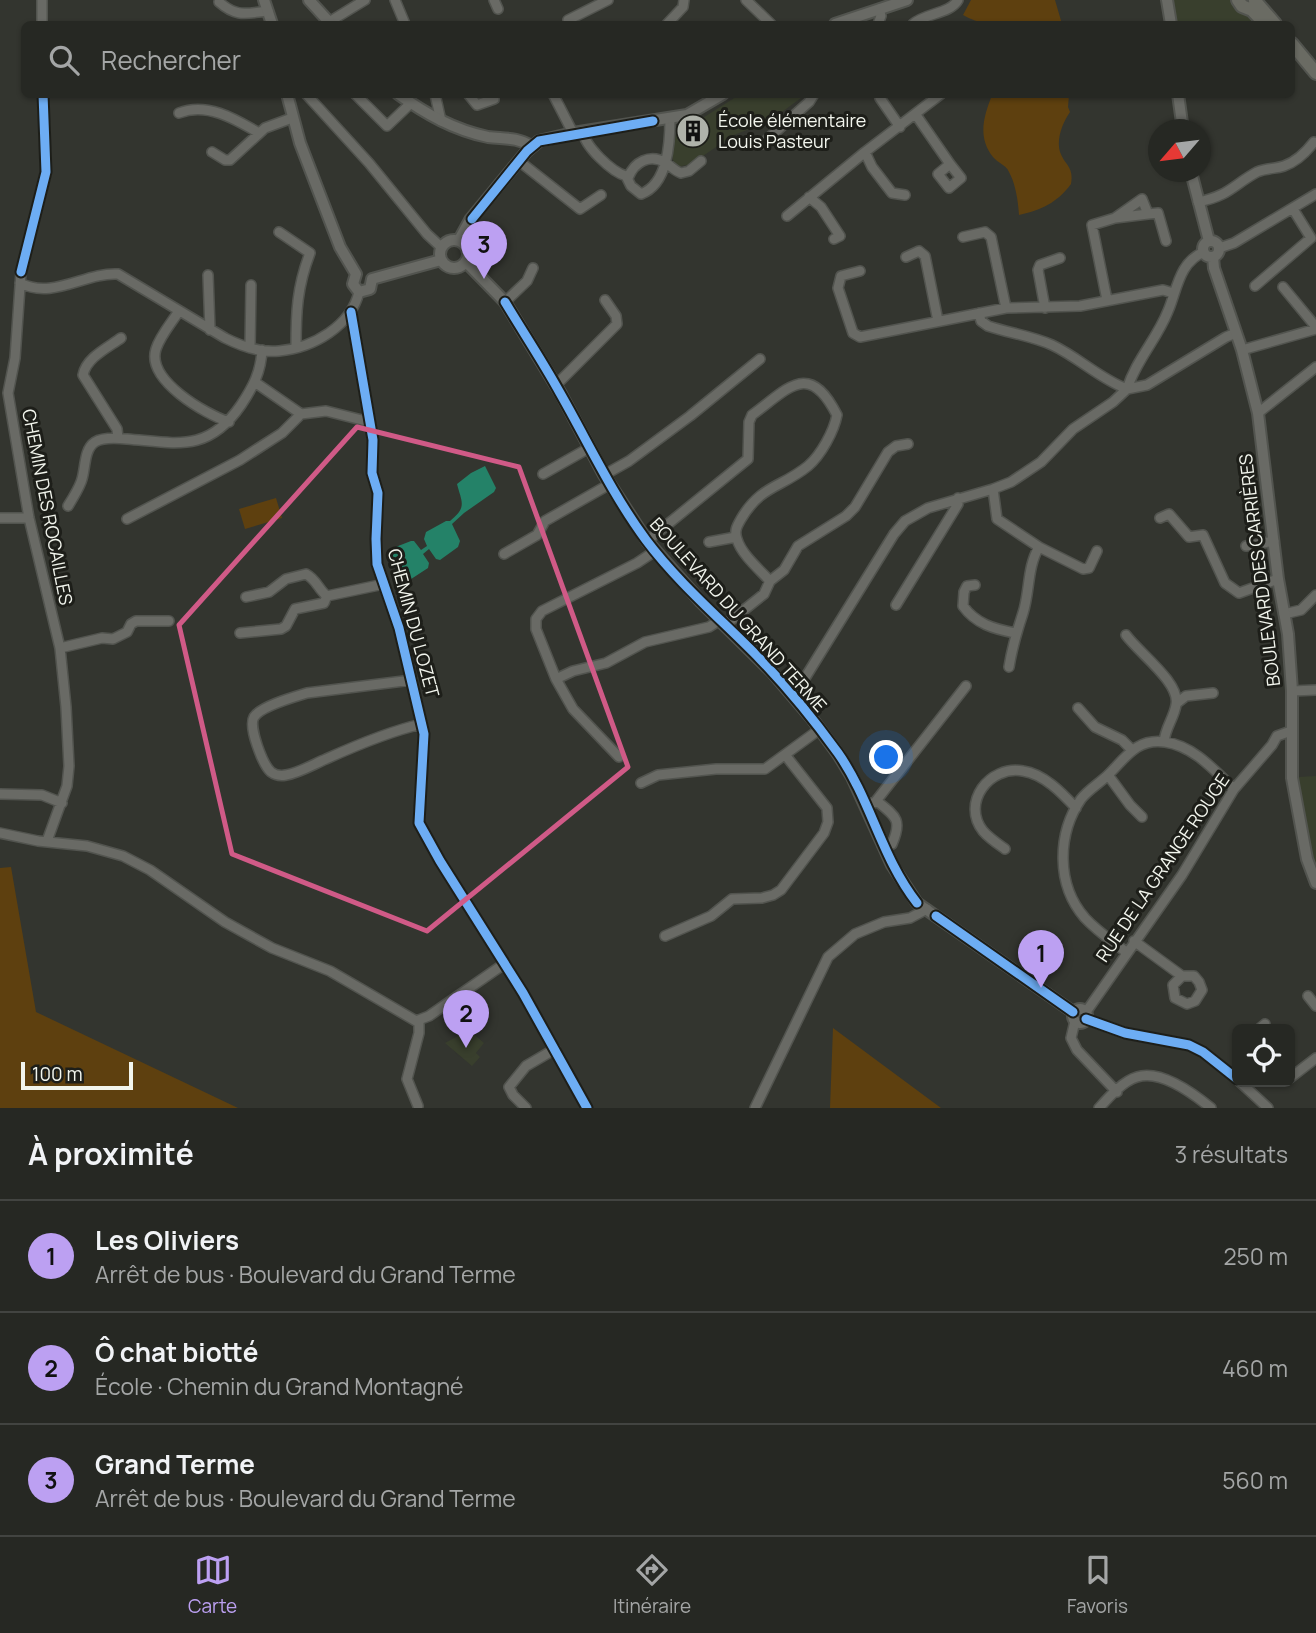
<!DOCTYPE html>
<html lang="fr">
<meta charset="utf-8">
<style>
body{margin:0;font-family:Manrope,sans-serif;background:#2e302b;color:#f1f3f6}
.controls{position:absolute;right:21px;bottom:21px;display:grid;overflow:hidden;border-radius:10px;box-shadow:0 2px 5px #0004}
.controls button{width:63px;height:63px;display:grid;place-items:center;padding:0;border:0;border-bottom:2px solid #424441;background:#262823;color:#f1f3f6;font:35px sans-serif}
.compass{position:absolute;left:1148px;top:119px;width:63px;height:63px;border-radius:50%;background:#262823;box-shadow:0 2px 5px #0004;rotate:242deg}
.scale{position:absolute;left:21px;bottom:18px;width:112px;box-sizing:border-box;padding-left:7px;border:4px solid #f2f5ed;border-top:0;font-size:19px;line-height:24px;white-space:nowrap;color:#f2f5ed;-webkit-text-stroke:5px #1d1e19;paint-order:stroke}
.you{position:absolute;left:887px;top:758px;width:24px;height:24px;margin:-18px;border:5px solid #fff;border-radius:50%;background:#1a73e8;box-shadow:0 0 0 10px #1a73e833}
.badge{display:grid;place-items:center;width:46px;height:46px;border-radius:50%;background:#bca0f2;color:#111;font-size:23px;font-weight:700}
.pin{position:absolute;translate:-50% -58px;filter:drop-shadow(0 2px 4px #0008)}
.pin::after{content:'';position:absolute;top:37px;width:24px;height:21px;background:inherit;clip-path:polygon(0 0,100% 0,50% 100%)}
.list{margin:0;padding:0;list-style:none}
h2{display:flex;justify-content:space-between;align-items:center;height:91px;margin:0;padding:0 28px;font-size:30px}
h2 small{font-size:23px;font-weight:400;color:#a4a6a6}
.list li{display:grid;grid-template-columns:46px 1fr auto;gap:21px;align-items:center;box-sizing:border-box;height:112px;padding:0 28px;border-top:2px solid #424441}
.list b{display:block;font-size:26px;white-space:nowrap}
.list p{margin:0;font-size:23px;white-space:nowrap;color:#a4a6a6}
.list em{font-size:23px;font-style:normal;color:#a4a6a6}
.icon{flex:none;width:38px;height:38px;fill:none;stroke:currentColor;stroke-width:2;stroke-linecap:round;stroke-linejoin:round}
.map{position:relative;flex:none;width:1316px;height:1108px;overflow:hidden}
.search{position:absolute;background:#262823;box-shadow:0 2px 5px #0004;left:21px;right:21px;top:21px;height:77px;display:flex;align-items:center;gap:18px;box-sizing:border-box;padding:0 24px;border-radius:10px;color:#a4a6a6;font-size:26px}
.sheet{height:427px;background:#262823}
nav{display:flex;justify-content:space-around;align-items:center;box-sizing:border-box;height:98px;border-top:2px solid #424441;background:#262823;font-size:19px;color:#a4a6a6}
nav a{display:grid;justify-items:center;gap:4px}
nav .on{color:#bca0f2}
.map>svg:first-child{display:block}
.built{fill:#393f2d}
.green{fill:#5e400f}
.water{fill:#248268}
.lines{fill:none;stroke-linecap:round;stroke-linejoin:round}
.minor-casing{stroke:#52544f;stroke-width:12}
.tertiary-casing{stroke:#52544f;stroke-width:14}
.secondary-casing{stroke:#52544f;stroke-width:16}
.minor{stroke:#696a65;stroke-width:9}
.tertiary{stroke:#696a65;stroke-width:10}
.secondary{stroke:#6a6b63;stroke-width:12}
.cycleway-casing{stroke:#1d1e19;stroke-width:13}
.cycleway{stroke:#6dadf4;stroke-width:9}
.marked{fill:none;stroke:#d05a87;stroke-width:5;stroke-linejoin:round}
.labels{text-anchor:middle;stroke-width:6;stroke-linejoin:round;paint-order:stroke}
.poi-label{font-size:18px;fill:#f2f5ed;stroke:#1d1e19;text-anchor:start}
.street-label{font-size:18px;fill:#f2f5ed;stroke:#1d1e19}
</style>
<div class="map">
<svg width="1316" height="1108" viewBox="0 0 1316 1108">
<rect width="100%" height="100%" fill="#33352f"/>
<path class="built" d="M1168,0H1234L1250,12L1261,24H1173Z
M739,95H805L767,123L763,120L752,128L734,135L691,164L677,167L673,160L672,147L676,135Z
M1316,776V869L1312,861L1298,777Z
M469,1030L484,1043L476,1053L480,1057L472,1066L445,1043Z"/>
<path class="green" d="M971,0H1055L1062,24C1031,25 990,31 963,15Z
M992,95H1069L1068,107L1070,112C1063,122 1056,139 1060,152C1065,166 1074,166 1071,184C1057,203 1041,210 1019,215C1018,201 1016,185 1009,172C1006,165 998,163 993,157C977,137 984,116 992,95Z
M276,498L282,518L245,529L239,509Z
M11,867L36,1012L238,1108H0V868Z
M833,1028L941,1108H830Z"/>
<path class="water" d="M485,466L496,488L494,492L464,513L452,524L460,541L458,547L440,560L436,559L429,549L423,554L429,563L428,568L405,583L402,582L391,559L393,548L411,541H414L421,550L427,546L424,539L426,532L446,521H450C467,507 462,503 457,484L471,473Z"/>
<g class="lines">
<defs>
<path id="minor" d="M42,0V24
M395,0L405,24
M494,0L498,9
M746,0L771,24
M219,2C237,18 247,13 268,11
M568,20L608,0
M329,22L365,0
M667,24L683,7L684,0
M878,24L881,16L879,9
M913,24C925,13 950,14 958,0
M43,94L46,172L21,272L15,358L8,393L29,518L60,648L66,707L69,766L67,786L47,841
M306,94L369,163L427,234L441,247
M355,94L387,126L411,103
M435,94L441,121
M468,94L477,105L494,99L493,94
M553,94L573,133
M883,94L880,98L900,127
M179,113C207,102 235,119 259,133
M916,115L950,164L938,174L949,188L961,178L950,164
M583,131C584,146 612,172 626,176L631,186L641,194C668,184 670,143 670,118
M762,144L809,102L814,94
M212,152L225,160H230L265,128L292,118
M865,152L872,167L892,193L905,195
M519,161L580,209L601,195
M628,178C634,162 650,153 666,163C672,167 675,171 681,173L689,171L701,161
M809,197L821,207L840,236L834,239
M1198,202C1229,196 1233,185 1257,172C1266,168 1275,169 1284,166C1296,162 1307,151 1314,142
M787,216L865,152L941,94
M1115,218L1148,214
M279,232L310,253C297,287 296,312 296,348
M963,237L985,232L991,237L1006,308
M1219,248L1234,243L1316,194
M906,257L919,251L925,256L938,321
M860,271L841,276L838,288L853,333L860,337L1006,308L1080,306L1163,290L1173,293
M208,275L210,330
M20,283C53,300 85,272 118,274L225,338C241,346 261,353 279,351C313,348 351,326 359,292
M1255,286L1311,238L1293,209
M1283,287L1316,327
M1107,300L1092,225L1115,218L1142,199L1148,214L1158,213L1166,241
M505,302L527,281L533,268
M1045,308L1038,270L1040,265L1060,258
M179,311C172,322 160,336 156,349C146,380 205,414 229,422
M351,312L373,440L372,473L378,493L376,539L377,564L399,628L424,734L419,823L440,861L523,993L587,1108
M979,313L981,321L988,326C1009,333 1032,336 1052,345C1078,357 1100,379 1127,389C1136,360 1157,339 1168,311C1177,290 1179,262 1204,252
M250,348L251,285
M1242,350L1316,329
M256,383L301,414
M556,385L617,324L616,316L605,300
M1258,413L1316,367
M118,438L117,429L83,375C86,358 107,348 121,338
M543,474L589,448
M604,475L629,461L690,416L760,359
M993,489L997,519L1039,547L1083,569L1089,568L1097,551
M68,506C73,498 78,490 81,482C86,470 83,450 95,442C103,437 117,438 127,439C177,443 208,453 241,405C253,387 261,372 262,350
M0,518H29
M1160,518L1169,514L1189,537L1203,535L1225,583L1239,593L1278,579
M127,519L240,460L282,433L301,414L326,411L370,422
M647,541L748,459L749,422L752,415C789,388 809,360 837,415C834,431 821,455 808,466C781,488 761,485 741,519C737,526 734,531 737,539C741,554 760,570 770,581L764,594L725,625
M709,542L736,537
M1246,546L1274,541
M504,554L537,535L545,521L610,484
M770,581L784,570L798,546L846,516L855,507L888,452L896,446L908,444
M975,585L967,586L964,592L963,606C976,624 994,629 1015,633
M246,597L269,592L286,579L306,574C317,580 318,589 327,596L384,584
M896,605L958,504V498
M1284,614L1301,610L1316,595
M240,633L281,629L286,626L295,609L324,603L327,596
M1126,635C1138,652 1181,683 1176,705C1174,718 1165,728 1164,742
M60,648L102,638L113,639L127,632L131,624L136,621H169
M1009,667C1012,648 1017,631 1023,613C1030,591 1027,567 1039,547
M556,679L573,671L606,663L645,642L709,627L720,620
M412,680L307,693C294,697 261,706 254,717C248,727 263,765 271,772C275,775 281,776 286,775C299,773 314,764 326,759C357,745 390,731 422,724
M1292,691L1316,690
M792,695L800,686L894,534L905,521L928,508L993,489L1011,482L1041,462L1073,429L1113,402L1127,389L1147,385L1226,337L1236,333
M1177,703L1186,696L1213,693
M1078,708L1095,727L1122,740L1131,749
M619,757L573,709L556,679L536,629V619L542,611L637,563L655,551
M1108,775L1130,805L1142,817
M641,783L658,775L716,769H765L820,729
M0,794L42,795L62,803
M876,801L966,686
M872,803L878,802C897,817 902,821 892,844L882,845
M0,833L38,841L87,846L123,856L150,870L225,922L272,948L330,971L416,1021L429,1016L504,964
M1005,849C998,844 989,838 983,831C961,803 989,765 1023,771C1044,774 1062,793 1076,808
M665,936L711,916L732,899L762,898L773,895L781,890L824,833L828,822L827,808L786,756
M1134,941L1182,976H1194L1199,982L1202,990L1195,1001L1187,1004L1175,998L1173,985L1182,976
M1126,952C1112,941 1097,931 1085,918C1056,885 1057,834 1081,799C1089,789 1100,783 1109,774C1126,757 1137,738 1165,742C1194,746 1215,771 1234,789
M1308,996L1316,1006
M1086,1012L1182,875L1234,789L1272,745L1277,736L1291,731
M1086,1019L1125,1033L1189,1045L1203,1052L1237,1079
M1075,1021L1071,1038L1077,1050L1117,1092
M1259,1029L1265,1024
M1290,1078L1316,1058
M1240,1082L1268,1108
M418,1106L407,1079L419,1033V1021
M526,1108L513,1095L509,1087L526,1066L555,1049
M755,1108L828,957L855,934L884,922L910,918L927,909
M1099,1108C1109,1097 1123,1081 1137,1077C1161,1069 1194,1094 1211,1108"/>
<path id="tertiary" d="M264,0L272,24
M309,0L331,24
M1167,0L1171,24
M835,24L907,0
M287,94L300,143L340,247L356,274
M398,94C426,114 454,130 488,137C504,139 517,137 531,146
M1178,94L1183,130
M1191,172L1209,241
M440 254a14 14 0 1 1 28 0a14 14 0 1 1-28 0Z
M459,240L470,220L527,151L539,141L573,133L687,115L723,94
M1203 249a8 8 0 1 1 16 0a8 8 0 1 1-16 0Z
M1213,257L1214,268L1242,350L1258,413L1278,579L1288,634L1292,691V778L1307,859L1316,883
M466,262L505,302L561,394L604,475L647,541L701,602L772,672L813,720L838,754L852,777L892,865L917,903L1073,1012
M356,274L353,284L359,292L370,289L372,279
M372,279L441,260
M1073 1016a7 7 0 1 1 14 0a7 7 0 1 1-14 0Z"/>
<path id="secondary" d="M1238,0L1242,6L1252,10L1265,24
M1255,1L1275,24
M1292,44L1316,73"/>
</defs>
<use href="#minor" class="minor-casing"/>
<use href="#tertiary" class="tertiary-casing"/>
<use href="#secondary" class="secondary-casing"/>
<use href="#minor" class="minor"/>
<use href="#tertiary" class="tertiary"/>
<use href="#secondary" class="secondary"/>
<defs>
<path id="cycleway" d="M472,219L527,151L539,141L653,121
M21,272L46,172L43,94
M505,302C523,332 543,362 560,393C588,442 612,494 646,540C679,584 722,620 760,659C788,688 814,720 838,753C871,800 881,857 917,903
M351,312L373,440L372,473L378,493L376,539L377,564L399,628L424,734L419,823L440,861L523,993L587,1108
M936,916L1073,1012
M1086,1019L1125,1033L1189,1045L1203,1052L1237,1079"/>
</defs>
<use href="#cycleway" class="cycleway-casing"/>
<use href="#cycleway" class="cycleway"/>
</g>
<path class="marked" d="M357,427L519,467L628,767L427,931L232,854L179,625Z"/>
<defs>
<symbol id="building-disc" viewBox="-11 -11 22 22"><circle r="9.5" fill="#afb2aa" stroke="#1d1e19"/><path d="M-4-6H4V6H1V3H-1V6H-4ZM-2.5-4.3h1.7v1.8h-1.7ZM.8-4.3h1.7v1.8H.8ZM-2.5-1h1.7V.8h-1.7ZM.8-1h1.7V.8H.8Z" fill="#111"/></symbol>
</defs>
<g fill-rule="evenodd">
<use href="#building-disc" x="674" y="112" width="38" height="38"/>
</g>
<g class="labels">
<g class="poi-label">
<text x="718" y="127">École élémentaire<tspan x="718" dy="21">Louis Pasteur</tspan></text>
</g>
<g class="street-label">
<text transform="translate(47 507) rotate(79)" y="6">CHEMIN DES ROCAILLES</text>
<text transform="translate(1260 570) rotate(-97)" y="6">BOULEVARD DES CARRIÈRES</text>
<text transform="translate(738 615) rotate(48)" y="6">BOULEVARD DU GRAND TERME</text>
<text transform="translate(413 623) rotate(75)" y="6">CHEMIN DU LOZET</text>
<text transform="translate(1163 868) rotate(-56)" y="6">RUE DE LA GRANGE ROUGE</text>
</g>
</g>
</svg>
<div class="controls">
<button><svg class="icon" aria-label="locate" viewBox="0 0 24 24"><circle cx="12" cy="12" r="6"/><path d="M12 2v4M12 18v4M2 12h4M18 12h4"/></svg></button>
</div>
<svg class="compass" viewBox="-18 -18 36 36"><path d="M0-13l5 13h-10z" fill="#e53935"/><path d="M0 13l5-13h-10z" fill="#a4a6a6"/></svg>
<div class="scale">100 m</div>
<div class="you"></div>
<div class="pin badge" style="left:1041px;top:988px">1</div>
<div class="pin badge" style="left:466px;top:1048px">2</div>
<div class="pin badge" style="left:484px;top:279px">3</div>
<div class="search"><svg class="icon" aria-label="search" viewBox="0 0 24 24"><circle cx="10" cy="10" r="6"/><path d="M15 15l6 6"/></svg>Rechercher</div>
</div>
<section class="sheet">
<h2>À proximité<small>3 résultats</small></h2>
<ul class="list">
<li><span class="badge">1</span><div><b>Les Oliviers</b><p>Arrêt de bus · Boulevard du Grand Terme</p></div><em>250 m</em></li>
<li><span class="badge">2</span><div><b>Ô chat biotté</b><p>École · Chemin du Grand Montagné</p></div><em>460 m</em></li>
<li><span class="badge">3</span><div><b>Grand Terme</b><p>Arrêt de bus · Boulevard du Grand Terme</p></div><em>560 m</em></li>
</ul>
</section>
<nav>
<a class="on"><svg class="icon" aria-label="map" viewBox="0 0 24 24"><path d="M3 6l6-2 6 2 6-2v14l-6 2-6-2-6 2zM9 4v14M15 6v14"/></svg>Carte</a>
<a><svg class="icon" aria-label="directions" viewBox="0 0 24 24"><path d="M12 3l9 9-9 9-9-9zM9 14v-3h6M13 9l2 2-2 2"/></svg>Itinéraire</a>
<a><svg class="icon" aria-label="saved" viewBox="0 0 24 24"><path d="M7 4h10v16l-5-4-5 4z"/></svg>Favoris</a>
</nav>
